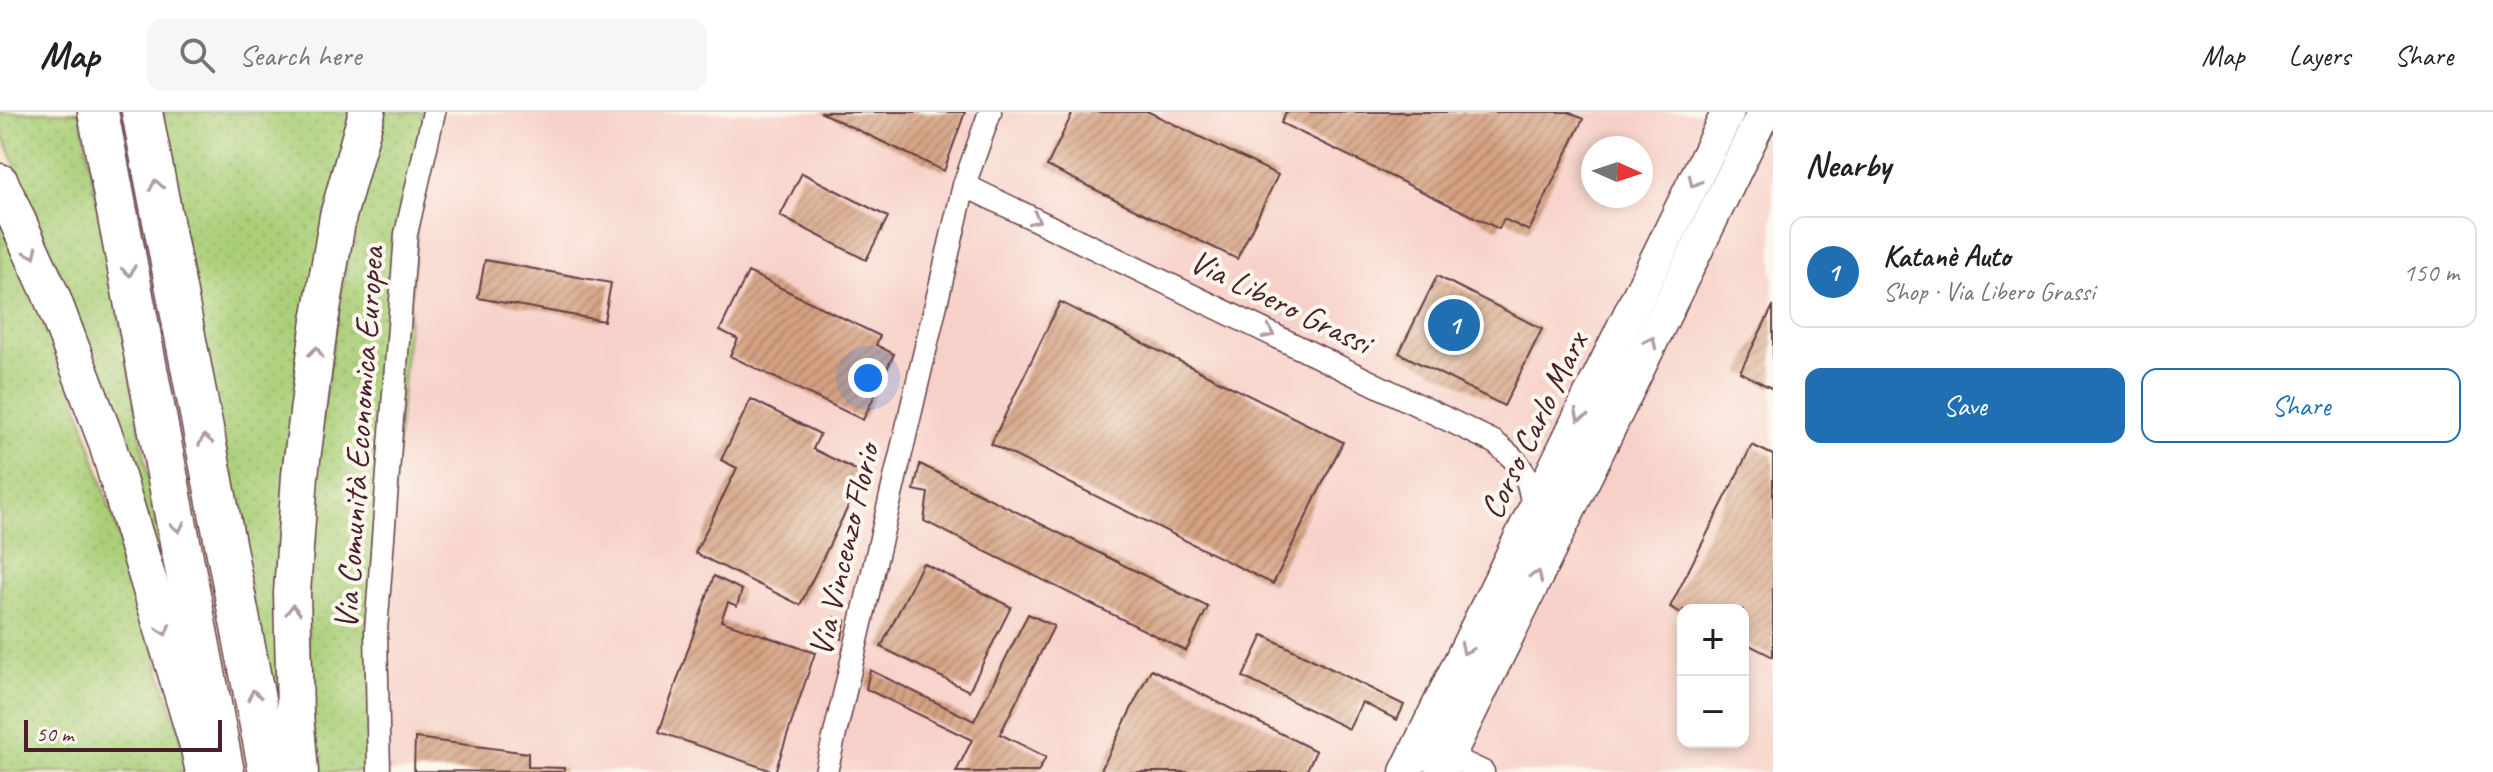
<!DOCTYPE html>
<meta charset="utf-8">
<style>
body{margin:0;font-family:Caveat,sans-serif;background:#f6f6f6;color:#202124}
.controls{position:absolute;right:24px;bottom:24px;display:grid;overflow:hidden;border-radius:16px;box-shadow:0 4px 12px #0003}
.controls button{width:72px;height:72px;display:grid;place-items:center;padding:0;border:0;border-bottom:2px solid #e0e0e0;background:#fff;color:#202124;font:40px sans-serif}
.compass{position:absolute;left:1581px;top:24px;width:72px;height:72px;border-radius:50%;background:#fff;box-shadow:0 4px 12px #0003;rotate:93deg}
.scale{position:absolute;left:24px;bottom:20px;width:198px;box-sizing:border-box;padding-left:8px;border:4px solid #4a1f2b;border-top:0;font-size:22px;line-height:28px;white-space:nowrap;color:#4a1f2b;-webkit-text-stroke:6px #fbf7ec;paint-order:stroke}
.you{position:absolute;left:868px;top:266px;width:28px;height:28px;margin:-20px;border:6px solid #fff;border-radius:50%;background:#1a73e8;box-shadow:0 0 0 12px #1a73e833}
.badge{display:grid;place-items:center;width:52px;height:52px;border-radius:50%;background:#1f6fb2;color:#fff;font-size:26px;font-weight:700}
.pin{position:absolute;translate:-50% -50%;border:4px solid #fff;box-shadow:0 2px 8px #0006}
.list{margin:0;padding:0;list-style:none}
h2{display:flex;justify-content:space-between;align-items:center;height:104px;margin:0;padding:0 32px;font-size:34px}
h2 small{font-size:26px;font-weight:400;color:#757577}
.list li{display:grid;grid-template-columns:52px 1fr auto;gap:24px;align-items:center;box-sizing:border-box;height:112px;margin:0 16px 16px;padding:0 16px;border:2px solid #e0e0e0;border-radius:16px}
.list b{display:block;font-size:30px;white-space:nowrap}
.list p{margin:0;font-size:26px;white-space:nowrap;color:#757577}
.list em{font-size:26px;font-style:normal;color:#757577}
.actions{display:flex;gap:16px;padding:24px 32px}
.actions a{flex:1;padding:18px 0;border:2px solid #1f6fb2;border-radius:16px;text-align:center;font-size:28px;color:#1f6fb2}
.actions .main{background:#1f6fb2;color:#fff}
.icon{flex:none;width:44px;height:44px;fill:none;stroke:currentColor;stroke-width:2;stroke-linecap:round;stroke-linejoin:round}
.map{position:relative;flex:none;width:1773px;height:660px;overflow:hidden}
header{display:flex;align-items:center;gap:48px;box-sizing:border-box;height:112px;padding:0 40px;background:#fff;border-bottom:2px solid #e0e0e0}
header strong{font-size:38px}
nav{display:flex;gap:44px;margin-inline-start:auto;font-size:28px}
.search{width:560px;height:72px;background:#f6f6f6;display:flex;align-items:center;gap:20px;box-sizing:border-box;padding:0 28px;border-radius:16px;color:#757577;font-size:30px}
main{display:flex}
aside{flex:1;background:#fff}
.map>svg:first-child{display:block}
.built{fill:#f7d1c9;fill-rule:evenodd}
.grass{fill:url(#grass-dots);stroke:#7a7752;stroke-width:2}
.building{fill:url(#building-hatch)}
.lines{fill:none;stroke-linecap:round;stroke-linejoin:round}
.minor-casing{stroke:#643c43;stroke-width:25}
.secondary-casing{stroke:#643c43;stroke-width:35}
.primary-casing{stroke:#643c43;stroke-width:39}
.motorway-casing{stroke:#643c43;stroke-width:43}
.minor{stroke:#fff;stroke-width:22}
.secondary{stroke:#fff;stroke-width:32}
.primary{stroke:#fff;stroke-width:36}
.motorway{stroke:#fff;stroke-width:40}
.oneway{stroke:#ae9aa0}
.labels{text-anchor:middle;stroke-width:8;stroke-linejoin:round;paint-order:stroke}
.street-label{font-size:34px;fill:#4a1f2b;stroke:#fbf7ec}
</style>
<header>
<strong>Map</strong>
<div class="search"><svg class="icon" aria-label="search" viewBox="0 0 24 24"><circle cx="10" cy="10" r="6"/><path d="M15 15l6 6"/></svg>Search here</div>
<nav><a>Map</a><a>Layers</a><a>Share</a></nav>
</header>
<main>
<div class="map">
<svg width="1773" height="660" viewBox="0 0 1773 660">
<defs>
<pattern id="grass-dots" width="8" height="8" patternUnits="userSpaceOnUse" patternTransform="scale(2)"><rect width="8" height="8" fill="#aacf78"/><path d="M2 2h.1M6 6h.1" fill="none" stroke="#94b168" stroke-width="1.8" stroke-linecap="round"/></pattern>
<pattern id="building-hatch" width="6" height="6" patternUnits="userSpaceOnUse" patternTransform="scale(2)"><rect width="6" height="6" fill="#d5a182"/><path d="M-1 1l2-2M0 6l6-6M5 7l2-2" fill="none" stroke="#af836b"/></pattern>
</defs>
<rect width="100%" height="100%" fill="#fbf7ec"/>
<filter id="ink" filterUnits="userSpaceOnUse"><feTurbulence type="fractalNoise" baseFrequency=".0125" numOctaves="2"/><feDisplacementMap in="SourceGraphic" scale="16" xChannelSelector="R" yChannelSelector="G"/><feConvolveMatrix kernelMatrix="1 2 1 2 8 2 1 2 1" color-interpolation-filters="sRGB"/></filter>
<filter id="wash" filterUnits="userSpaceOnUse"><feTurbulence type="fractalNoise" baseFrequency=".006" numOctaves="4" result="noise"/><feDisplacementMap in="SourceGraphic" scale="32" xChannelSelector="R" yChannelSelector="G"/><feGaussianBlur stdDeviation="1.8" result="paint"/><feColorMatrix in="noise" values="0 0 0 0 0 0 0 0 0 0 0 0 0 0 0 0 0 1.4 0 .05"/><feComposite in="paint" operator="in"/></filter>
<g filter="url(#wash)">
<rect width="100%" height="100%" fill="#f6e2c9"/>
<path class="built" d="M427,0H1773V660H369ZM1593,36H1641V84H1593ZM1683,498H1743V630H1683Z"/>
<path class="grass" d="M0,0H80L177,515L102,269L0,15Z
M160,0H352L280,599L271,588Z
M381,0H427L369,660H314L307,580L310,380L356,87Z
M0,101L74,279L191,660H0Z"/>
<g id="blocks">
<path class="building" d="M820,0H965L944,59Z
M1073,0H1149L1278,63L1237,147L1047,54Z
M1286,0H1568L1583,7L1529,119L1504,107L1499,117L1281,11Z
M802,61L888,105L866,148L780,104Z
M485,148L611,171L604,209L478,186Z
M748,160L880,224L876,233L894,242L863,308L730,244L738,227L720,218Z
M1437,164L1542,217L1504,294L1399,241Z
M1060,190L1343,330L1273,472L991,332Z
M1773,194V277L1740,260Z
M751,287L820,322L813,337L864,362L800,493L695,441L737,356L721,348Z
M1752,333L1773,343V545L1743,530V498H1683V502L1670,495Z
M920,352L1208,495L1186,539L924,409L928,381L914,378Z
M923,451L1011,495L969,579L881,535Z
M714,464L742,478L737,494L728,490L721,509L815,541L775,660L659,620Z
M1028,502L1054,514L1000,622L1046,645L1038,660H956L972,628L866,577L870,558L974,609Z
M833,505L845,509L842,527L829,520Z
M1263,523L1404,593L1397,608L1362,590L1349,617L1243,565Z
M1151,557L1316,639L1306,660H1100Z
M415,626L528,641V655L564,656V660L414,659Z"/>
</g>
</g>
<g filter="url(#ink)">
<use href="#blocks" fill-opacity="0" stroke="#643c43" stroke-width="2"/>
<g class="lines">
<defs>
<path id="minor" d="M964,73L1494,330C1523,353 1528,360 1533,397
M1449,644L1483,660
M379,660L376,519L406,122L434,0
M826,660L964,73L990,0"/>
<path id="secondary" d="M1406,660L1728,0
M1441,660L1764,0"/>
<path id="primary" d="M0,70L51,183L106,328L199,637L204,660
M300,660L295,601L292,481L300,363L319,215L338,104L367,0"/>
<path id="motorway" d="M98,0L224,660
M142,0L269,660"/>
</defs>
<use href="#minor" class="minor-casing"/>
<use href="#secondary" class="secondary-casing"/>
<use href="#primary" class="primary-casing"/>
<use href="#motorway" class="motorway-casing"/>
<use href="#minor" class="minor"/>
<use href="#secondary" class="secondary"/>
<use href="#primary" class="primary"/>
<use href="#motorway" class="motorway"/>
</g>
<defs><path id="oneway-chevron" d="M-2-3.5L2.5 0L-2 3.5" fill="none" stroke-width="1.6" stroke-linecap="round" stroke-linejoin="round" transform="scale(2)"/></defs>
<g class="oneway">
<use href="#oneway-chevron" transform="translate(1694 70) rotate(116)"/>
<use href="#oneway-chevron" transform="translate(156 73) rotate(-101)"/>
<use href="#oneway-chevron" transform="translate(1035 107) rotate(26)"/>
<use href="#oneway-chevron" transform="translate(32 141) rotate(66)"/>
<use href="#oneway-chevron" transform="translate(129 159) rotate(79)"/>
<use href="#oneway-chevron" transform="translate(1269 221) rotate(26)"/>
<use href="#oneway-chevron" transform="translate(1651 230) rotate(-64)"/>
<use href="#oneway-chevron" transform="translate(316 240) rotate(-83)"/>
<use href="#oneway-chevron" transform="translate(1580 304) rotate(116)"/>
<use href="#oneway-chevron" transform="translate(205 328) rotate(-101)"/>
<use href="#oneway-chevron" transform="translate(178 415) rotate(79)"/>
<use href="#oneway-chevron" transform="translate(1537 464) rotate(-64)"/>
<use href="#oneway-chevron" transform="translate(293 498) rotate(-91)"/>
<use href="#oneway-chevron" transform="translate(164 518) rotate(73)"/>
<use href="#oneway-chevron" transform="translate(1466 537) rotate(116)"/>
<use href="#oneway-chevron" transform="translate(254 583) rotate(-101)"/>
</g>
</g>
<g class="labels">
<g class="street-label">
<text transform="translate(1281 189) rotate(26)" y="12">Via Libero Grassi</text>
<text transform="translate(1533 313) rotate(-64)" y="12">Corso Carlo Marx</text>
<text transform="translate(358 326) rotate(-86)" y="12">Via Comunità Economica Europea</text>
<text transform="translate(843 438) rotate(-77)" y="12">Via Vincenzo Florio</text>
</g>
</g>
</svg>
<div class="controls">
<button>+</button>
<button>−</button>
</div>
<svg class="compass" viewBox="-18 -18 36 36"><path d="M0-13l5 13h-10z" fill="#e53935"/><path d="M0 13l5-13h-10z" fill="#757577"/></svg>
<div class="scale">50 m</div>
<div class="you"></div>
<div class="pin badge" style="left:1454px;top:213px">1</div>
</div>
<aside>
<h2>Nearby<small></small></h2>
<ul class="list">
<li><span class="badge">1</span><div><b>Katanè Auto</b><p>Shop · Via Libero Grassi</p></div><em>150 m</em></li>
</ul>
<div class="actions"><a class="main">Save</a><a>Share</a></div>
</aside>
</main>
